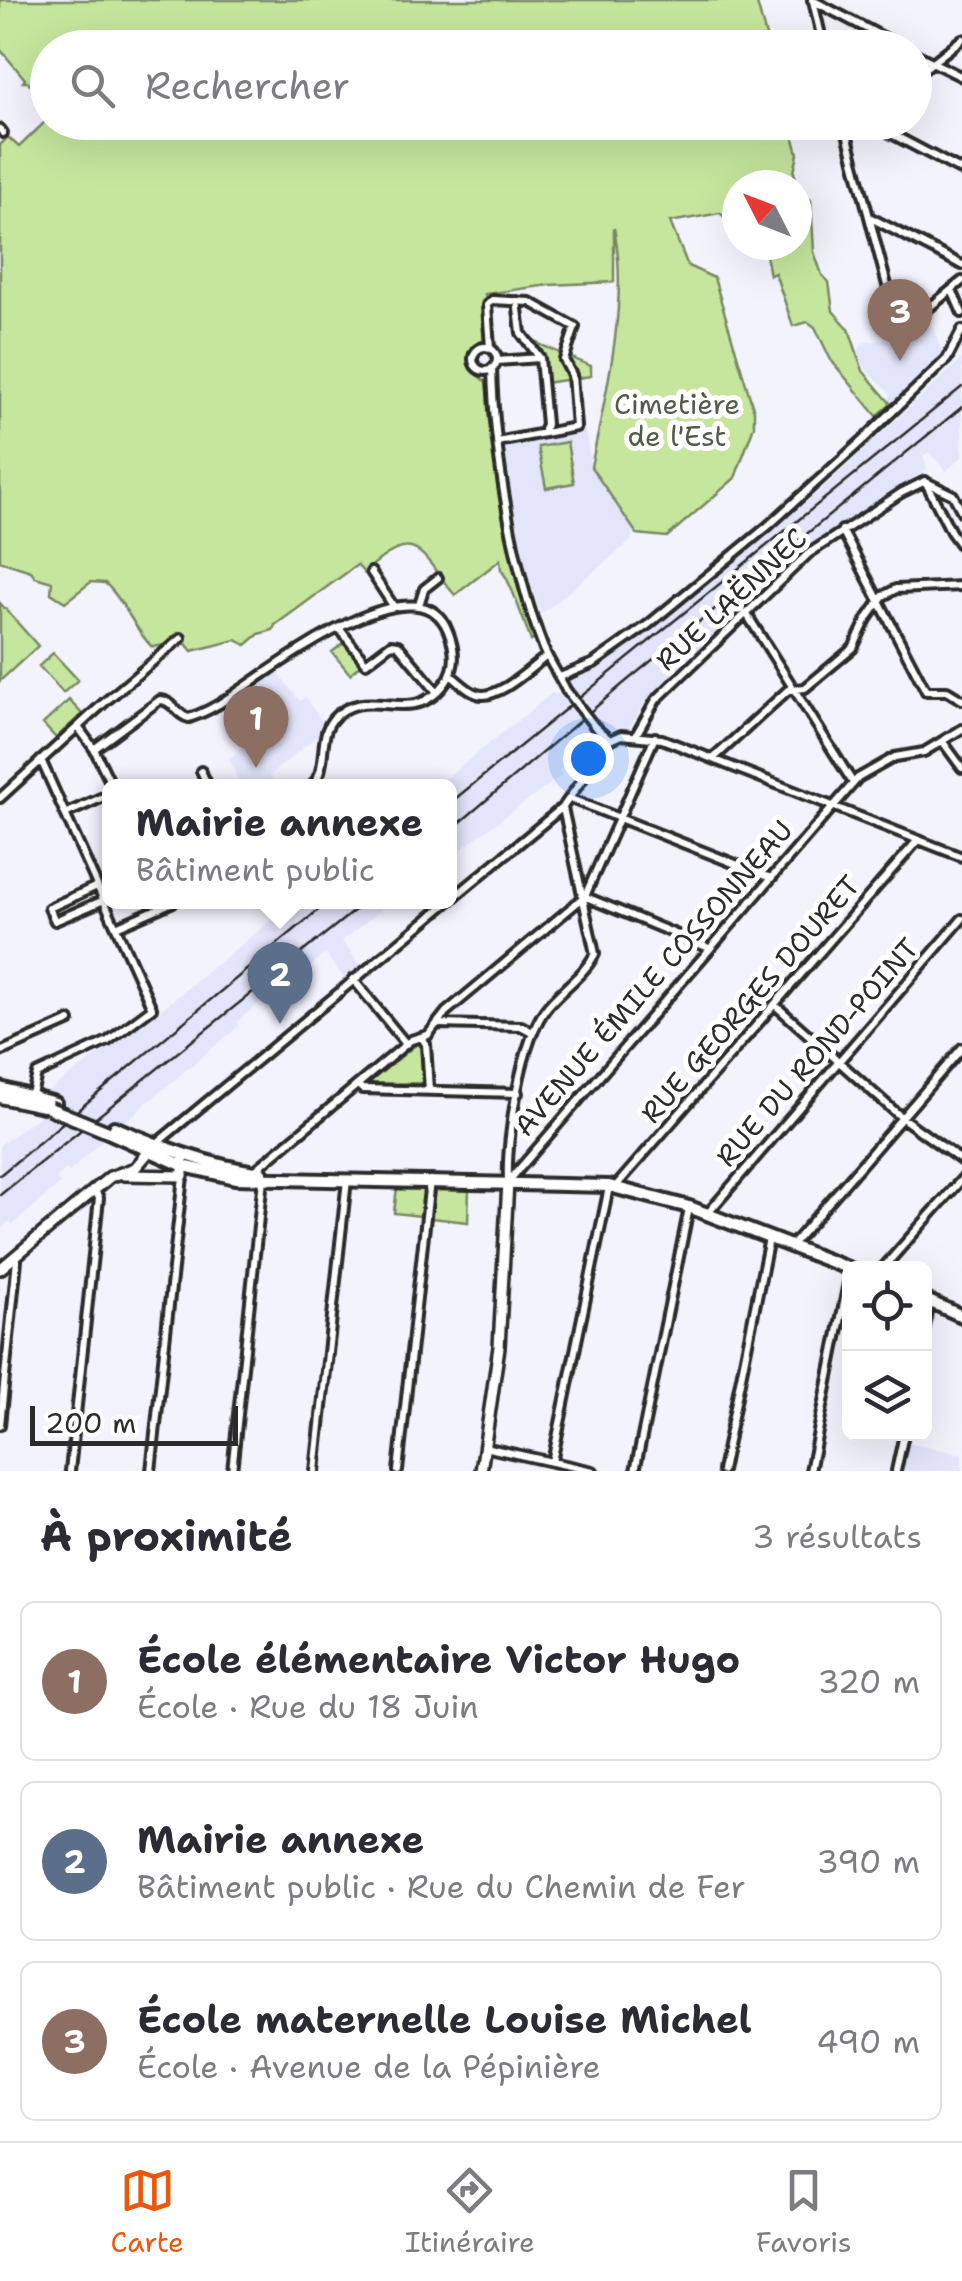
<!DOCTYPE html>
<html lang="fr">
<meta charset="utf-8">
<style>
body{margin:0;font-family:"Shantell Sans",sans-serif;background:#f2f2f3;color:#2b2b33}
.controls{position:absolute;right:30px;bottom:30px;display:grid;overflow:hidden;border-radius:15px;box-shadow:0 10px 40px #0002}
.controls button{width:90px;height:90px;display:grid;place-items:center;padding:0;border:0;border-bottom:2px solid #e1e1e2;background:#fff;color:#2b2b33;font:50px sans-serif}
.compass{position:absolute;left:722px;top:170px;width:90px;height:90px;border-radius:50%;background:#fff;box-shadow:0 10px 40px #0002;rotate:312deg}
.scale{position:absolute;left:30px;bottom:25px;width:208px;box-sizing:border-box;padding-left:10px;border:5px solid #2b2b2b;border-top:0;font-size:28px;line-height:35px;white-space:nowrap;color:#2b2b2b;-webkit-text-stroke:8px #fff;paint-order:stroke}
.you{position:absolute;left:588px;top:758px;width:35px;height:35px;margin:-25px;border:8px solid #fff;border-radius:50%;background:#1a73e8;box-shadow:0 0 0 15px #1a73e833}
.badge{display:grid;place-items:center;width:65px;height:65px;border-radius:50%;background:#ea580c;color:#fff;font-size:32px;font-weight:700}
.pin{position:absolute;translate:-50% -82px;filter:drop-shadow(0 2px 5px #0008)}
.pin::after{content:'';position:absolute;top:52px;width:35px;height:30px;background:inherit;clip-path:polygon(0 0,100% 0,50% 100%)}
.popup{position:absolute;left:102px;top:779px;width:355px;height:130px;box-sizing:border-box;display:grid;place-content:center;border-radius:15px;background:#fff;filter:drop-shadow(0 2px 8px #0005);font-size:32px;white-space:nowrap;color:#7c7c81}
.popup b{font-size:38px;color:#2b2b33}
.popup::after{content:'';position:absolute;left:50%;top:100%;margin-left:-20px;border:20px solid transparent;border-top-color:#fff}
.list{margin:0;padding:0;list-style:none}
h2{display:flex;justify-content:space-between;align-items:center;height:130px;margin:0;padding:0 40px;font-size:42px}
h2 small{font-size:32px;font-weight:400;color:#7c7c81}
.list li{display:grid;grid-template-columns:65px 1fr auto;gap:30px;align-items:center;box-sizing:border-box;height:160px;margin:0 20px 20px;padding:0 20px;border:2px solid #e1e1e2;border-radius:15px}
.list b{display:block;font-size:38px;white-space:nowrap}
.list p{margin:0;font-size:32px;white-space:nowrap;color:#7c7c81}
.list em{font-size:32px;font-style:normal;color:#7c7c81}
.icon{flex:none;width:55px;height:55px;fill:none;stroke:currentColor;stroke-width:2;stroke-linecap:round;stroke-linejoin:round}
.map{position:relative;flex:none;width:962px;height:1471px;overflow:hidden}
.search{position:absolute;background:#fff;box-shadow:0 10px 40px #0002;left:30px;right:30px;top:30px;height:110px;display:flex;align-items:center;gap:25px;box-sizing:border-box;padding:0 35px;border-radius:55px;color:#7c7c81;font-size:38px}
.sheet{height:670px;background:#fff}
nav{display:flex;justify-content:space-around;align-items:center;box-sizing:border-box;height:140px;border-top:2px solid #e1e1e2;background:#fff;font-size:28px;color:#7c7c81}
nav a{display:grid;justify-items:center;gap:5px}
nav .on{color:#ea580c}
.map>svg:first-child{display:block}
.built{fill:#e3e5fb}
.green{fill:#c6e69e;stroke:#788864;stroke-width:2.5}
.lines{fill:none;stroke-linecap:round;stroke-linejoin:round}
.street-casing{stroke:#2b2b2b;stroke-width:14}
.secondary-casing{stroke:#2b2b2b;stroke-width:16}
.primary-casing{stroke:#2b2b2b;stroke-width:18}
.street{stroke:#fff;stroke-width:6}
.secondary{stroke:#fff;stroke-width:9}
.primary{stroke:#fff;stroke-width:10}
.rail{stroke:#2b2b2b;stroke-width:2.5}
.street-bridge-casing{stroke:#2b2b2b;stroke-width:14;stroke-linecap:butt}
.primary-bridge-casing{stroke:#2b2b2b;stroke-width:18;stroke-linecap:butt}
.street-bridge{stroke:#fff;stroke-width:6}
.primary-bridge{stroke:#fff;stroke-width:10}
.labels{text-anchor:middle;stroke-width:10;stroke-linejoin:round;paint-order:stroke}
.park-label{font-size:28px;fill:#525a48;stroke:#fff}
.street-label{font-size:28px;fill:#2b2b2b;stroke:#fff}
</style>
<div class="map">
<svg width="962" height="1471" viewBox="0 0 962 1471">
<rect width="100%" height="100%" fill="#f2f3fd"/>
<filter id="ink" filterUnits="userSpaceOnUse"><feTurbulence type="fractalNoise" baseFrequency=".01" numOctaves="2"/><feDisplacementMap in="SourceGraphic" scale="20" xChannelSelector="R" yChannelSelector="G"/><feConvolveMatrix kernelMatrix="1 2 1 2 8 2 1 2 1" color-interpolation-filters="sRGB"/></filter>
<g filter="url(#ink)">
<path class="built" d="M925,319L933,328L943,354L891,405L888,401L891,395L865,368L858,352L863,343L895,337L897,341Z
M962,359V457L946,471L929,452L923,456L927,469L806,548L649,698L630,726L625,729L592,728L591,737L559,770L562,775L450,857V786H436L551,694H563L569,687V680L586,672L675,611L815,495Z
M585,429L591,467L633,528L631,541L541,614L523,560L502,443Z
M277,672L300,701L305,697L323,723L318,735L269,776L278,786H241L229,759L269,726L245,693Z
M294,902H391L342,941L361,966L345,979L325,954L278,993L274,990L237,1022L239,1026L106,1137L69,1172L66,1169L56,1178L60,1184L13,1224L9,1221L0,1230V1145L44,1113L47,1092L152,1017Z
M907,1443L962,1454V1471H902Z"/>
<path class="green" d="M0,0H756L769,47L48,48L47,105L28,82H23L25,79L0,49Z
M47,120L790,123L798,154L794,172L799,192L811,200L814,252L822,275L829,282L833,311L849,329L863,371L891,404L877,416L831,360L815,327L808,322L793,326L775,273L770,275L764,245H797V185H737V218L729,221L720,213L670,222L688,266L714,278L754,411V426L735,478L667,537L637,534L591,467C606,394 629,302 614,228V282L549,285L485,294L489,342L480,345L472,362L477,375L486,382C497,468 505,558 536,639L531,641C525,625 510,578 501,570L500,560L455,595C422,559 419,521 364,573L357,565L275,625L273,630L259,634L246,645L236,640L192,651L178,634L164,645L152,647C133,628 125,601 105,583L91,582L65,602L51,593L52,582L35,577L31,571L0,561V145L8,137L19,147Z
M524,332L541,345L591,366V376L545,383L543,357Z
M567,442L574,483L546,488L538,447Z
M0,603L38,646L0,681Z
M344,643L361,664L350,674L332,652Z
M53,653L78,680L63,693L39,666Z
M69,700L82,714L56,738L43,724Z
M418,1043L421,1047L423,1083L373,1084L371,1081Z
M397,1187H421L424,1190L421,1216L394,1213Z
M438,1188L469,1189L468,1222L431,1218L435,1190Z"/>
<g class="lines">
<defs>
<path id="street" d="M812,0L904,48
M813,1L824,48
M914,53L962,77
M914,77L962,39
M844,122L898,327L903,329L962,281
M869,122L962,171
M0,129L3,133
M847,131L859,122
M871,218L962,265
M952,290L962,313
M517,301L521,333L540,358L546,424L544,430
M473 359a12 12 0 1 1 24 0a12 12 0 1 1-24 0Z
M490,348L487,305L492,300L530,302L575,327L564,360L572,375L576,427L497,442
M497,361L540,358
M492,368C494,452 513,571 544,649C550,663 559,676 566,690
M925,481L951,532L962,547
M926,482L953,495L962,512
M842,530L926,691H947L962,700
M371,572L394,607
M419,605L424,589L438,578
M746,613L853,783
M339,628L366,663L391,644L398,645L437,692
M450,675C459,681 467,691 477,694C498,701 531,667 547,656
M560,677L594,663L649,624L768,526L864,439L947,359L962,330
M78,727L94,749L160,700C173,700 177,716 189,718C204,713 217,706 230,697C268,673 418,554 448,631C455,648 457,667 446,682C414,727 376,688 341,712C313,730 332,763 312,786
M595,727L610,740
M636,735L656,700L808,554L901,493L925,481
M610,740L621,735L662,739L962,857
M943,742L962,768
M94,749L112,786
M714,758L788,690L805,688L853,648L867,619L883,596L896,589L962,586
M201,771L208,786
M0,798L106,701L181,638
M571,799L771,878
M65,814L110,794
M97,886L49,908L55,921L104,900
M586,897L709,948
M116,927L173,902
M353,979L406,1044
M775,1005L901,1117L962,1161
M439,1024L521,1026L532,1032
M422,1038L426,1044L429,1090
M0,1052L70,1021
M358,1085L362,1089L518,1093
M32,1094L37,1074L108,1041L152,1008L41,760
M157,1143L563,807L610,740
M253,1172L411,1040L428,1035L446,1012L585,896L655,737
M508,1180C506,1139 521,1038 548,1006C563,988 584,975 595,954L563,808
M508,1182L858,778L895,757L924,752L962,729
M616,1186L918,840
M708,1213L962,919
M791,1246L962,1048
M883,1268L962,1179
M924,1331L930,1303
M0,1425L17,1260L15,1257
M484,1447L593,1471
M552,1462L609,1187
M70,1471L99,1198L95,1191
M151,1471L183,1176
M232,1471L263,1179
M315,1471L347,1180
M398,1471L430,1180
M635,1471L689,1208
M722,1471L769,1238
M810,1471L850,1273
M896,1471L904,1434"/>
<path id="secondary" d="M124,1175L183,1176V1161
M0,1269L110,1177L135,1168L153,1147
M481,1471L499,1347L508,1182"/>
<path id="primary" d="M0,1088L55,1103
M0,1097L43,1106
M114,1127C162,1147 209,1166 262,1173
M108,1132L184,1166L235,1178L609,1186L689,1207L850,1269
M924,1299L962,1316"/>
</defs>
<use href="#street" class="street-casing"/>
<use href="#secondary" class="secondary-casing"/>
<use href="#primary" class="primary-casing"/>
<use href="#street" class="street"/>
<use href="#secondary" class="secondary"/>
<use href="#primary" class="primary"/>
<path class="rail" d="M450,803L962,387
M450,831L623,684L962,407
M0,1175L328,902
M0,1195L365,902"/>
<defs>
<path id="street-bridge" d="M566,690L595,727"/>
<path id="primary-bridge" d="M49,1108L108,1132"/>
</defs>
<use href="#street-bridge" class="street-bridge-casing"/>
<use href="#primary-bridge" class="primary-bridge-casing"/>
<use href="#street-bridge" class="street-bridge"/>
<use href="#primary-bridge" class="primary-bridge"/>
</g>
</g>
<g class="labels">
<g class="park-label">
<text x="677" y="414">Cimetière<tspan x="677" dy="32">de l'Est</tspan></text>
</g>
<g class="street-label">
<text transform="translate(731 599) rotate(-43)" y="10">RUE LAËNNEC</text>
<text transform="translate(653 978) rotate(-49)" y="10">AVENUE ÉMILE COSSONNEAU</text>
<text transform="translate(750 999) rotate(-49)" y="10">RUE GEORGES DOURET</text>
<text transform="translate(817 1052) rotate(-49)" y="10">RUE DU ROND-POINT</text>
</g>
</g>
</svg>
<div class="controls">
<button><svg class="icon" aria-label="locate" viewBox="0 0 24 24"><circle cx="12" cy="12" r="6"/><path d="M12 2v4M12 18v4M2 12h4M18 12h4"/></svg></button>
<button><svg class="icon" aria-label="layers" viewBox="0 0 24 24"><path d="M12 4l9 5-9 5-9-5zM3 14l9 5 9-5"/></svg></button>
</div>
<svg class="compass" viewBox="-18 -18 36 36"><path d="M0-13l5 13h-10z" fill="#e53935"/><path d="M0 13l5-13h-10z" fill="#7c7c81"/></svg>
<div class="scale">200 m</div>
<div class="you"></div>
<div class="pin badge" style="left:256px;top:768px;background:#8d6e63">1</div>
<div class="pin badge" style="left:280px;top:1024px;background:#5c6f8a">2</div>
<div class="popup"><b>Mairie annexe</b>Bâtiment public</div>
<div class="pin badge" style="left:900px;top:361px;background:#8d6e63">3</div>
<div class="search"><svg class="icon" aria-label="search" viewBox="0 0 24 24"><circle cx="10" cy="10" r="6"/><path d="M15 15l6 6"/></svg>Rechercher</div>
</div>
<section class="sheet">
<h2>À proximité<small>3 résultats</small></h2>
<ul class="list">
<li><span class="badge" style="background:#8d6e63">1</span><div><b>École élémentaire Victor Hugo</b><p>École · Rue du 18 Juin</p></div><em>320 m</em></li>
<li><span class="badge" style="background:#5c6f8a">2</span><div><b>Mairie annexe</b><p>Bâtiment public · Rue du Chemin de Fer</p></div><em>390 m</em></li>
<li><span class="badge" style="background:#8d6e63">3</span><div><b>École maternelle Louise Michel</b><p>École · Avenue de la Pépinière</p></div><em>490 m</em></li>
</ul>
</section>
<nav>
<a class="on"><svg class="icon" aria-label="map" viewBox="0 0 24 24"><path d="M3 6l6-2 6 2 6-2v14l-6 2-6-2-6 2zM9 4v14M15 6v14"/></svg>Carte</a>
<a><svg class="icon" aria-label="directions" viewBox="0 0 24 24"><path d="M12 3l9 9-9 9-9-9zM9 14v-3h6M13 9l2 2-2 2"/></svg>Itinéraire</a>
<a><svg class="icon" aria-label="saved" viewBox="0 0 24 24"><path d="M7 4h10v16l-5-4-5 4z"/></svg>Favoris</a>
</nav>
